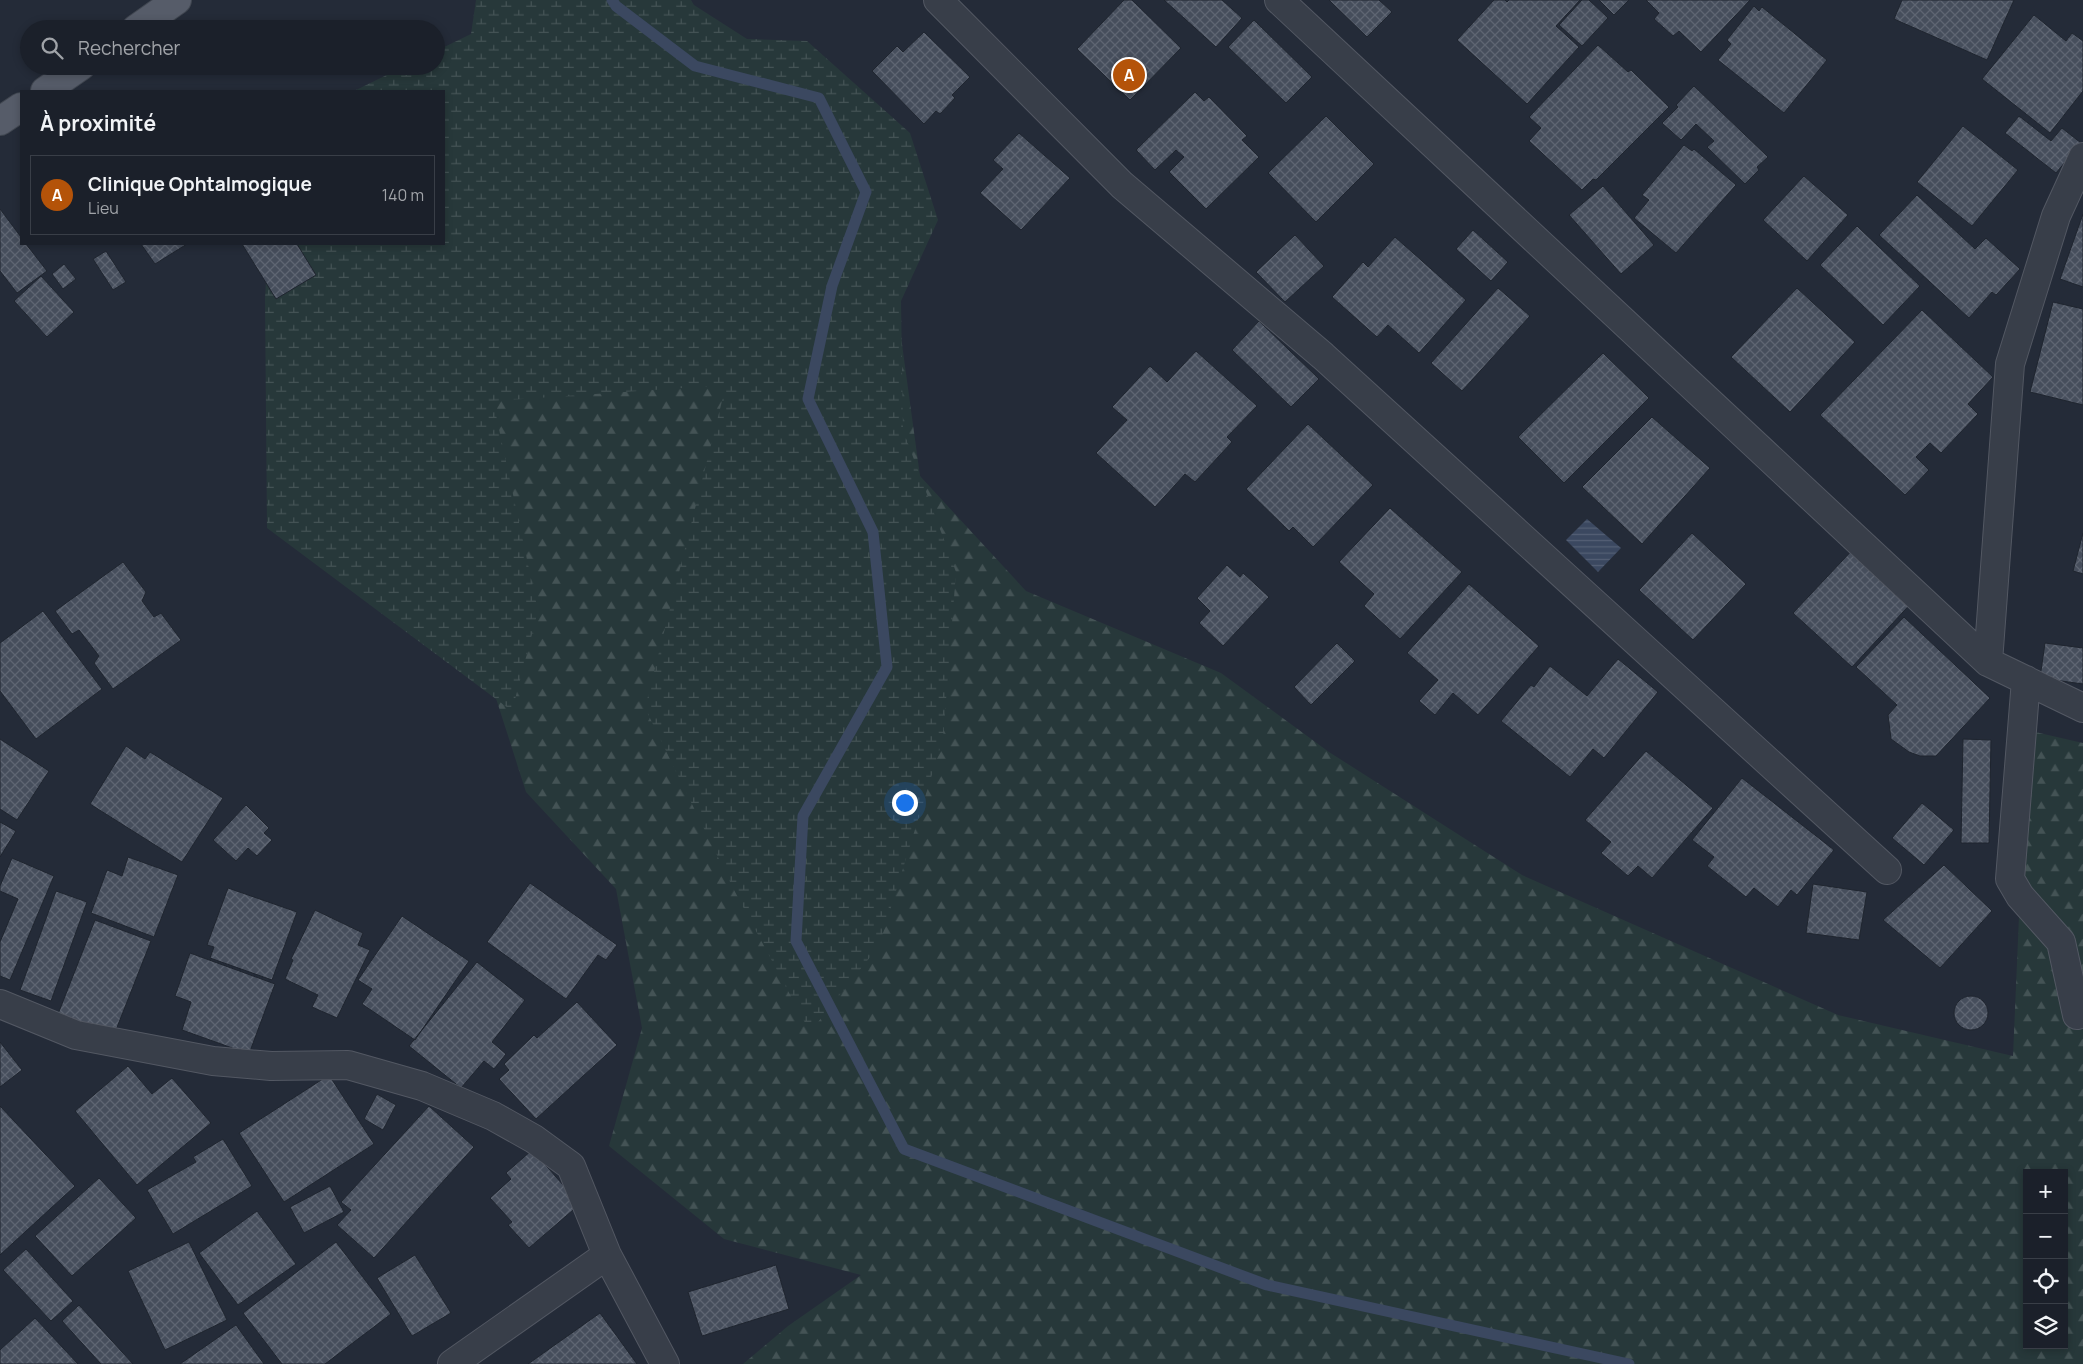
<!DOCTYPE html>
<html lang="fr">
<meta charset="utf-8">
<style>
body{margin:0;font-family:Manrope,sans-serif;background:#282d36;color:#f1f3f6}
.controls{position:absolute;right:15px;bottom:15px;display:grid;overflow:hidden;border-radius:0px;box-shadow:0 2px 8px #0003}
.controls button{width:45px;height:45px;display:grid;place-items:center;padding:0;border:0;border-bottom:1px solid #393e47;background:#1b202a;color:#f1f3f6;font:25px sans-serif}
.you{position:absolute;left:904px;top:802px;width:18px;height:18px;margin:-12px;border:4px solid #fff;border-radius:50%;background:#1a73e8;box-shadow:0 0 0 8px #1a73e833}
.badge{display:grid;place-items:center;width:32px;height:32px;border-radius:50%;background:#b45309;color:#fff;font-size:16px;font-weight:700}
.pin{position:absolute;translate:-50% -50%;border:2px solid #fff;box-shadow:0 1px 5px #0006}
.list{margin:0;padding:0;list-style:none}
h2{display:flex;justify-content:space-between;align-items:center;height:65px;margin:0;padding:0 20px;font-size:21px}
h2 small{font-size:16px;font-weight:400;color:#a0a3a8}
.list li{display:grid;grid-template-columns:32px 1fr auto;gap:15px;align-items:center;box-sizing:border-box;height:80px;margin:0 10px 10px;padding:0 10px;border:1px solid #393e47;border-radius:0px}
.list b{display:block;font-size:19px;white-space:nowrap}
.list p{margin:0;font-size:16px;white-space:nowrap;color:#a0a3a8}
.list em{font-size:16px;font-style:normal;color:#a0a3a8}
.icon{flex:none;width:28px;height:28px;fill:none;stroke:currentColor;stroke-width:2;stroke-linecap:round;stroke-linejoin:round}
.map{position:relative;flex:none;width:2083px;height:1364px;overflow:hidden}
.search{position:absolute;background:#1b202a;box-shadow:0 2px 8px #0003;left:20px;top:20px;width:425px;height:55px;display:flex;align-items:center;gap:12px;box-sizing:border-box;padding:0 18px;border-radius:28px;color:#a0a3a8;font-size:19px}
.panel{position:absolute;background:#1b202a;box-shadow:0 2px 8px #0003;left:20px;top:90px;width:425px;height:155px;border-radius:0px}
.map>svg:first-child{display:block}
.forest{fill:url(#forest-firs);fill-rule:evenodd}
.wetland{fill:url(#wetland-marsh)}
.water{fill:url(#water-rules)}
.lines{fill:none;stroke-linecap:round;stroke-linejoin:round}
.stream{stroke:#3b4860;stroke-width:11}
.building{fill:url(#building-cross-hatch);stroke:#1f252f}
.minor-casing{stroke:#535863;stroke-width:30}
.major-casing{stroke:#414751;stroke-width:30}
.minor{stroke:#383e49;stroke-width:28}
.major{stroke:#565c69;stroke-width:28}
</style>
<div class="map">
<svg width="2083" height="1364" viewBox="0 0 2083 1364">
<defs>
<pattern id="forest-firs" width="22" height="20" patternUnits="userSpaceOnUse" patternTransform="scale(1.25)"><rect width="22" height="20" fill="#27383a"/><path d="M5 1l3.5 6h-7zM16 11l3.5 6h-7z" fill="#445355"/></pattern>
<pattern id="wetland-marsh" width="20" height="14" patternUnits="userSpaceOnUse" patternTransform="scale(1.25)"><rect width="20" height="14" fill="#27383a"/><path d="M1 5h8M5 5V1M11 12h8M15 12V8" fill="none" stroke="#445355"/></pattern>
<pattern id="water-rules" width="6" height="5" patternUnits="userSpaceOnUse" patternTransform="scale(1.25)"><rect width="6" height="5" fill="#3b4860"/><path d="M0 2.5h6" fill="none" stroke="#556075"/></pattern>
<pattern id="building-cross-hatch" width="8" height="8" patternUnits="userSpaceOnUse" patternTransform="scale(1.25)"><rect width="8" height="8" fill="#464e5c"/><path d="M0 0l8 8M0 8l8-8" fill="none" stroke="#5e6572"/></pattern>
</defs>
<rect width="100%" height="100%" fill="#242b38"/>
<path class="forest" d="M515,235L892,271L920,476L1026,591L1221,673L1329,752L1522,875L1838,1015L2013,1056L2027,730L2083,743V1364H743L788,1326L861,1275L724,1239L609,1146L642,1028L616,889L526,792L416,449ZM2027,1173H2064V1345H2027Z"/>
<path class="wetland" d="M476,0H691L694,5L747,39L807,41L910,133L938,220L901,301L903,430L956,572L943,739L879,946L810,1032L734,890L645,708L726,385L493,401L538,611L512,711L267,528L265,299L268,244H444V91H354L405,66H436V51L471,34Z"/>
<path class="water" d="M1587,519L1621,548L1598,572L1566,540Z"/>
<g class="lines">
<path class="stream" d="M612,0L616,6L695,66L819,98L866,192L832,286L808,399L873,532L887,667L803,816L796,941L904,1149L1267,1285L1629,1364"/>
</g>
<path class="building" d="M1124,0H1132L1181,48L1130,100L1077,49Z
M1164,0H1222L1242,18L1216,47Z
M1329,0H1379L1392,12L1367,37Z
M1494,0H1505L1507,2L1509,0H1580L1556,26L1579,47L1527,104L1457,40Z
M1582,0H1589L1608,18L1582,46L1559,25Z
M1599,0H1629L1614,15Z
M1646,0H1750L1701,52L1679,31L1673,36L1654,19L1659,13Z
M1902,0H2014L1987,60L1894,19Z
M1754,6L1759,11L1762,7L1827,60L1784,113L1718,60L1731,44L1727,40Z
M2034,15L2066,41L2072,33L2083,41V91L2050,133L1982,79Z
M1254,20L1312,77L1286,103L1228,47Z
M924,32L970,77L952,95L955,98L940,114L936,111L924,124L872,71L897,46L903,52Z
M1598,45L1628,72L1631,70L1669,107L1596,180L1593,179L1582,190L1529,141L1541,128L1529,117Z
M1694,86L1768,157L1757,167L1759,170L1745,184L1707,147L1714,141L1696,124L1681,140L1662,123L1678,107L1676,105Z
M1195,92L1204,101L1209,97L1247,136L1242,140L1259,157L1206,209L1169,172L1184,157L1176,150L1155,170L1136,150Z
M1326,116L1374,164L1316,222L1268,173Z
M2019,116L2051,141L2062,128L2081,143L2056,173L2005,133Z
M1963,126L2018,170L1972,226L1917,182Z
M1019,133L1070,178L1021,230L980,193L1003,169L993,160Z
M1684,145L1692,151L1694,149L1736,185L1676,253L1634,218L1649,200L1642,195Z
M1804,176L1848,215L1807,261L1763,220Z
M1603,186L1654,245L1621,274L1569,215Z
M1917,195L1975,249L1986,238L2020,269L1996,295L1992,292L1969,318L1879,235Z
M0,209L21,237V244H26L47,271L17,293L0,271Z
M2083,214V287L2060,279Z
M1857,226L1920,286L1883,325L1820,265Z
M1473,230L1508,262L1491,281L1456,249Z
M1295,235L1324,266L1285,302L1256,272Z
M1395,237L1466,300L1419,353L1388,325L1377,337L1332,297L1363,262L1368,267Z
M141,244H187L155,264Z
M242,244H297L316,275L276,299Z
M106,251L126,282L113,290L93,259Z
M64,264L76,279L63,289L52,274Z
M41,276L74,312L47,337L14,301Z
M1498,288L1530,316L1462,391L1431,363Z
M1797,288L1855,342L1790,412L1731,357Z
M2053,302L2083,309V405L2030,392Z
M1922,310L1993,377L1968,404L1978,414L1941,453L1930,443L1916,457L1929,470L1905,495L1820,415Z
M1259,321L1319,379L1291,407L1232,350Z
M1196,351L1257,406L1227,437L1232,442L1195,482L1185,474L1155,507L1096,453L1127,420L1112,407L1150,366L1167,382Z
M1603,353L1649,398L1564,483L1518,437Z
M1652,417L1710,468L1642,544L1582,487Z
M1308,424L1373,485L1313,547L1293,527L1289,531L1246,489Z
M1390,508L1462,572L1400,639L1364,606L1374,594L1339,562Z
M1692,533L1746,584L1693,640L1639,590Z
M2083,533V574L2073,571Z
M1858,544L1916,598L1852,667L1793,613Z
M123,562L146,592L142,601L154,617L161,613L181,640L113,689L94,663L99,656L79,630L72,634L55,611Z
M1227,565L1240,577L1243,573L1269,597L1223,646L1199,623L1210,611L1197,598Z
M1469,584L1539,646L1478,715L1453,693L1435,715L1419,701L1438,680L1407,653Z
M43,611L102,689L36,739L0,691V643Z
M1904,617L1990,698L1936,756H1920L1909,752L1891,739L1888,715L1897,705L1856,667Z
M1337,643L1355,661L1311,705L1294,687Z
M2045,643L2083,648V684L2040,678Z
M1618,659L1658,692L1604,758L1593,749L1570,777L1501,721L1531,685L1534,687L1550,666L1587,696Z
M0,739L49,771L17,820L0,809Z
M1963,739L1991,740L1989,843H1961Z
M126,746L145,759L150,752L223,798L182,862L90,804Z
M1646,751L1713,808L1652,878L1638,866L1628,876L1601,853L1611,842L1585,820Z
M1742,778L1834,850L1797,895L1791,890L1778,907L1754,888L1746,897L1707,866L1714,857L1692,840Z
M1922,803L1954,830L1924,865L1892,838Z
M246,805L269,828L264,833L272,840L257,856L248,848L236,861L213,840Z
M0,822L16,831L0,857Z
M128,857L178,875L154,937L91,913L107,870L122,876Z
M12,858L54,876L10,980L0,976V942L18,899L0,891V886Z
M1944,865L1992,911L1940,968L1883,920Z
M530,883L617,945L606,960L598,955L566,999L487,942Z
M1813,884L1867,892L1859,940L1806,933Z
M228,888L297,912L272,980L210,958L214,947L207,945Z
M56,891L87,902L51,1001L20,990Z
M315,910L363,933L358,945L370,950L337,1018L312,1007L318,995L285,979L293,960L291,959Z
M402,916L469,961L415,1040L362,1004L372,989L358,980Z
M95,920L151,941L114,1035L58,1014Z
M190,953L275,984L249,1054L182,1030L191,1002L175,996Z
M477,962L525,1000L492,1042L506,1054L494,1069L484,1061L461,1088L409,1046Z
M1954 1013a17 17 0 1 1 34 0a17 17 0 1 1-34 0Z
M577,1002L617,1045L536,1119L499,1079L509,1070L504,1064L534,1035L537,1038Z
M0,1042L22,1070L0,1087Z
M128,1066L152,1094L172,1078L211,1123L137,1185L75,1111Z
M329,1075L374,1144L284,1202L239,1133Z
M377,1094L396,1105L383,1130L364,1119Z
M0,1106L75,1186L0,1255Z
M429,1106L474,1147L374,1258L337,1225L351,1210L341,1202Z
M223,1139L252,1186L173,1234L147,1190L196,1162L193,1157Z
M532,1150L580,1204L529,1248L508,1225L512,1222L490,1198L511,1179L506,1173Z
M99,1178L136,1218L72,1276L35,1236Z
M330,1186L344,1212L304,1233L290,1207Z
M257,1211L296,1264L238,1305L199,1253Z
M189,1242L227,1320L165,1350L128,1271Z
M336,1242L391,1314L325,1364H282L243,1313Z
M26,1249L73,1301L51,1321L3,1270Z
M415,1255L451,1313L412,1336L377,1278Z
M776,1265L789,1309L702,1336L688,1292Z
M79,1305L133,1364H101L62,1321Z
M600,1313L637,1364H528Z
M35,1318L78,1364H0V1350Z
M236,1325L264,1364H180Z"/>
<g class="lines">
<defs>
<path id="minor" d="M938,0L1122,185L1323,356L1887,870
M1279,0L1988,662L2083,708
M1988,662L2010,364L2056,216L2083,157
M2026,680L2010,879L2020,896L2061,942L2077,1015
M0,1004L76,1035L213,1061L271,1066L348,1065L422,1086L493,1116L534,1139L571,1166L607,1255L665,1364
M452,1364L607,1255"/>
<path id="major" d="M136,29L177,0
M45,91L81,66
M0,121L21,107"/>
</defs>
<use href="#minor" class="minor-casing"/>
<use href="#major" class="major-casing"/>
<use href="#minor" class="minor"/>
<use href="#major" class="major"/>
</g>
</svg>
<div class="controls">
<button>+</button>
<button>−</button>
<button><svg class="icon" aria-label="locate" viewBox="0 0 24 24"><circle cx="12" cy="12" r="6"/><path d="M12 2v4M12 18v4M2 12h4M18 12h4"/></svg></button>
<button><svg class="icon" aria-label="layers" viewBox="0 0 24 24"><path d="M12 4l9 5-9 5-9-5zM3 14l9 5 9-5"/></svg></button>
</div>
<div class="you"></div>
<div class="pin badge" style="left:1129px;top:75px">A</div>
<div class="search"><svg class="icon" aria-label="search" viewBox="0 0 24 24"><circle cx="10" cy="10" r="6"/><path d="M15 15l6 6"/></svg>Rechercher</div>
<section class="panel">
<h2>À proximité<small></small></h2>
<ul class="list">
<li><span class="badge">A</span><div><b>Clinique Ophtalmogique</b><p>Lieu</p></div><em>140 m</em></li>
</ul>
</section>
</div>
